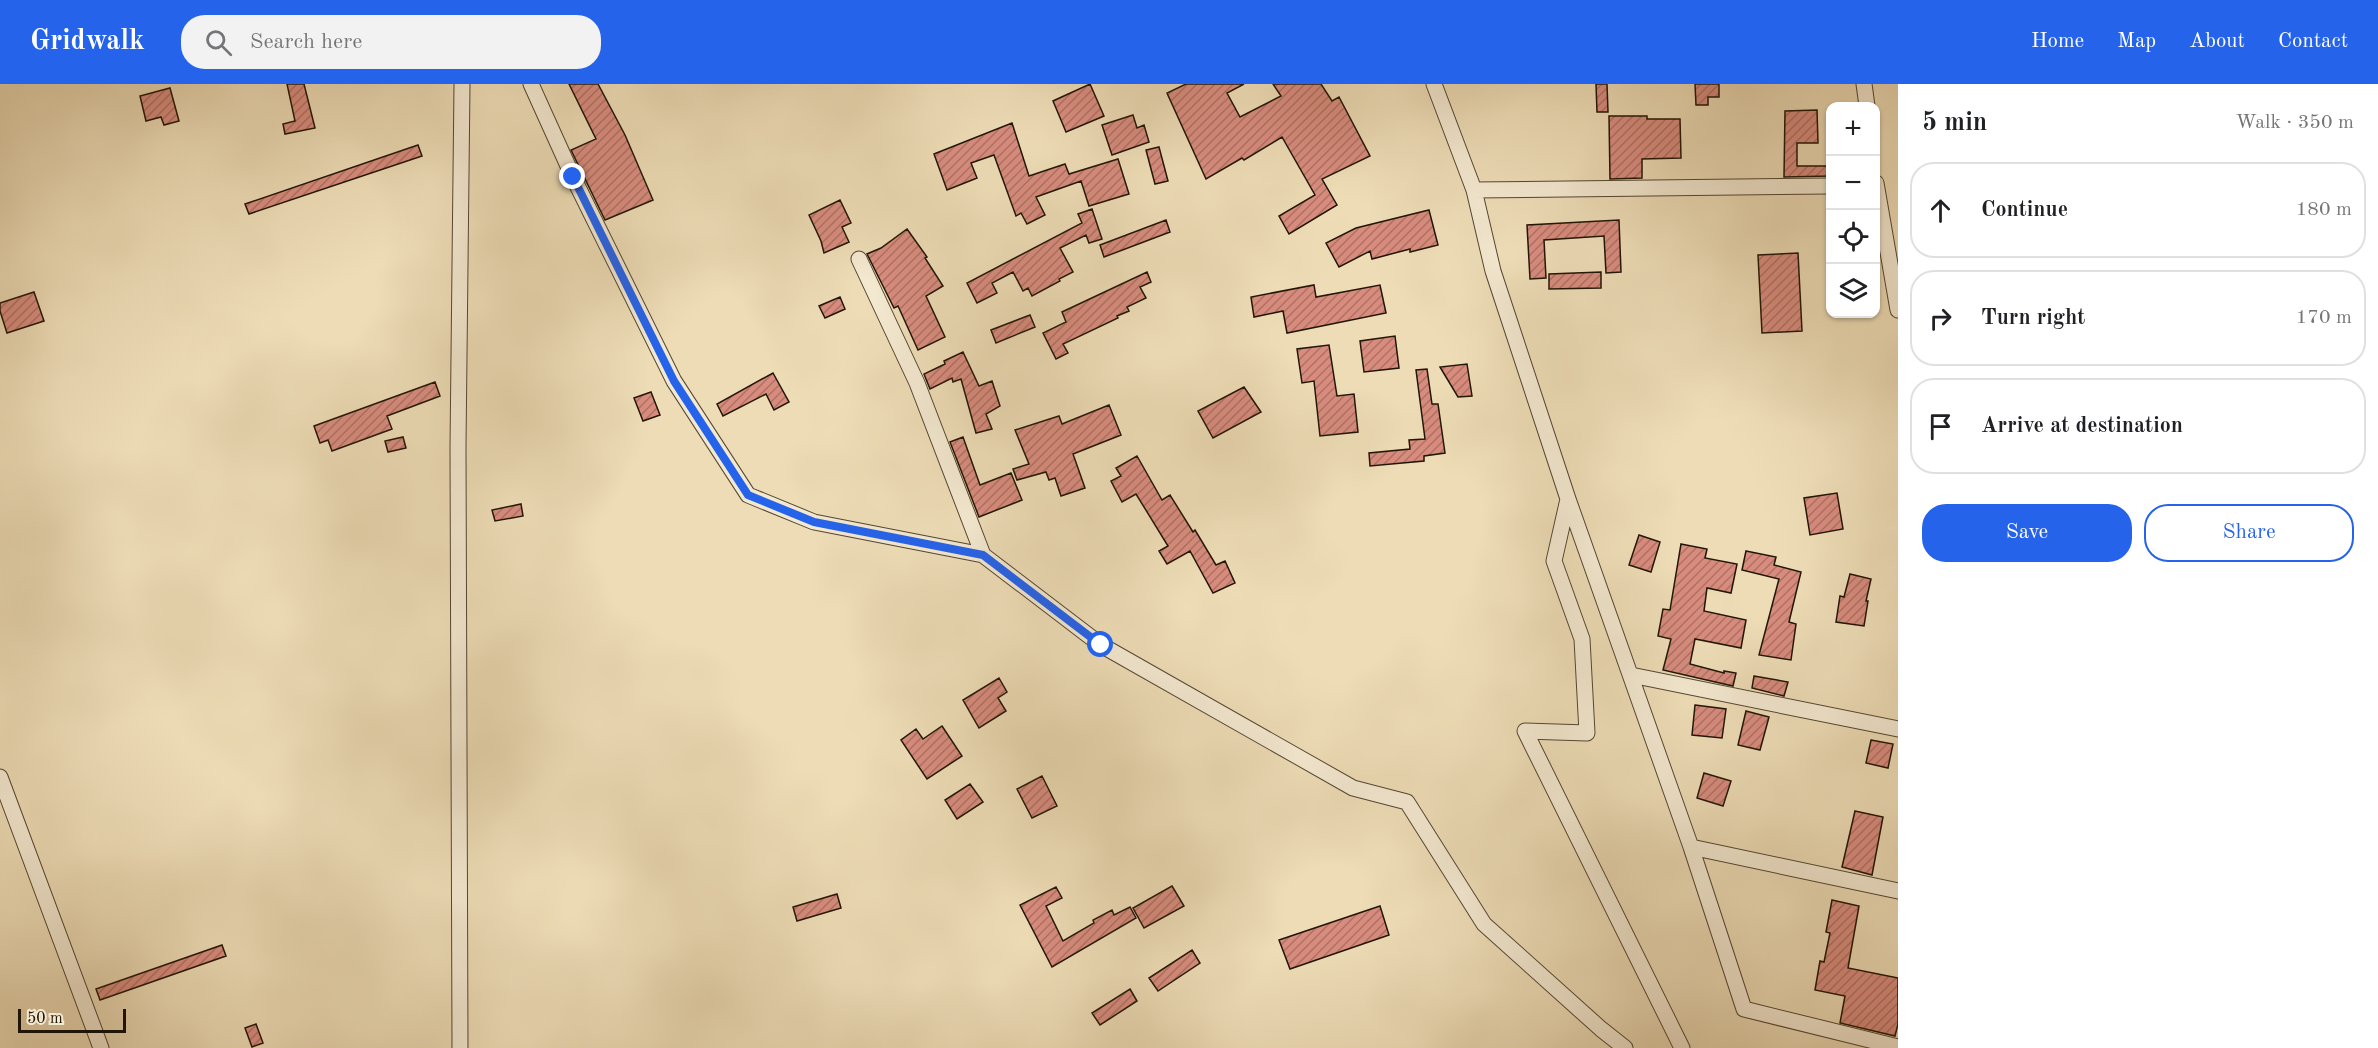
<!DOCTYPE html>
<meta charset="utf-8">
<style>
body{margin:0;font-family:"Old Standard TT",serif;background:#f2f2f2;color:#202124}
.controls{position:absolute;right:18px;top:18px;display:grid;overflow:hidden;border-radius:12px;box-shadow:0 2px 4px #0004}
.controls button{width:54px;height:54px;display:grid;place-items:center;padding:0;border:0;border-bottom:2px solid #e0e0e0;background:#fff;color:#202124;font:30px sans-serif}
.scale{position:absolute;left:18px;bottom:15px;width:108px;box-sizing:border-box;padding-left:6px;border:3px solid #211505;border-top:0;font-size:16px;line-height:21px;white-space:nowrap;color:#211505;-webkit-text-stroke:4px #f3e8d0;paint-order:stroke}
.stop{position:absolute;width:18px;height:18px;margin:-14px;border:4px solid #2563eb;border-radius:50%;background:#fff}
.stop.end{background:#2563eb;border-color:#fff;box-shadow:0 2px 6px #0008}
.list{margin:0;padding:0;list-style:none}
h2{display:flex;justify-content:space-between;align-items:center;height:78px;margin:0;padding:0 24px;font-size:26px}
h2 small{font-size:20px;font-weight:400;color:#757577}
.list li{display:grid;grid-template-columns:39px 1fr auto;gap:18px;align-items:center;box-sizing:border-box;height:96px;margin:0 12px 12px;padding:0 12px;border:2px solid #e0e0e0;border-radius:24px}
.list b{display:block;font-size:22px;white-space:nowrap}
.list em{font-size:20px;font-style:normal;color:#757577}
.actions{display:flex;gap:12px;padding:18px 24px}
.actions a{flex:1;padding:14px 0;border:2px solid #2563eb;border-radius:24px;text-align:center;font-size:21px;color:#2563eb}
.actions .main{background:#2563eb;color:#fff}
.icon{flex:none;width:33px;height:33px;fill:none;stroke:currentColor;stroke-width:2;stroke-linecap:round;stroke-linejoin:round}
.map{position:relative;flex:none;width:1898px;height:964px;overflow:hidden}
header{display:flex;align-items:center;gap:36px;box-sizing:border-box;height:84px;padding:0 30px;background:#2563eb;color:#fff}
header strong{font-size:28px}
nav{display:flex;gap:33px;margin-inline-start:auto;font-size:21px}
.search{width:420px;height:54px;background:#f2f2f2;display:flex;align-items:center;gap:15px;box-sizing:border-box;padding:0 21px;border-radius:24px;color:#757577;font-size:22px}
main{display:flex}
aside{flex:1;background:#fff}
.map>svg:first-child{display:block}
.building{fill:url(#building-hatch);stroke:#211505;stroke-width:1.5}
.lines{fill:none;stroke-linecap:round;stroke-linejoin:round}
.minor-casing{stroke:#544731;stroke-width:17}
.minor{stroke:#f3e8d0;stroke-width:15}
.route{stroke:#2563eb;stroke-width:8}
</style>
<header>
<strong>Gridwalk</strong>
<div class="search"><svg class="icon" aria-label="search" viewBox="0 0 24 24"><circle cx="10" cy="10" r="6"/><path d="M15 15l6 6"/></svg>Search here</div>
<nav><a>Home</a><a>Map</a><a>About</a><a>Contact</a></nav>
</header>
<main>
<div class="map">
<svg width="1898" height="964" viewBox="0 0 1898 964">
<defs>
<pattern id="building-hatch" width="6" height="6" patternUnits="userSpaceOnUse" patternTransform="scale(1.5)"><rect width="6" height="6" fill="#d88c7e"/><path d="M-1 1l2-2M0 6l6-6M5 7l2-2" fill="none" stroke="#af7165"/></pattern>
</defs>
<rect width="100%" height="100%" fill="#eddcb6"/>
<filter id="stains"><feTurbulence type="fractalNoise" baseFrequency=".00333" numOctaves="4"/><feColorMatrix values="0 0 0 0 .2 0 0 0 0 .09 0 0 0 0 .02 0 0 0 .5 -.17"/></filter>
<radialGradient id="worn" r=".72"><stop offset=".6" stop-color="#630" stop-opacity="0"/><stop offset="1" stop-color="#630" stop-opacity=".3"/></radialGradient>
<path class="building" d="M287,0H304L315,44L285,50L283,40L295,37Z
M569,0H598L625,51L653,116L605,136L571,66L596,55Z
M1090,0L1104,32L1066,48L1053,17Z
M1186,0H1244L1227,9L1240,33L1281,12L1273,0H1321L1332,17L1339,13L1370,72L1322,95L1337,121L1289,150L1279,132L1315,111L1282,53L1244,76L1242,74L1206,95L1167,9Z
M1596,0H1607L1608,28H1597Z
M1695,0H1719V13H1708V21H1696Z
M170,4L179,37L164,41L161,33L146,37L140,12Z
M1817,26L1818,59H1797V82H1830V92L1784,93L1785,27Z
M1133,31L1137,44L1144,41L1149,58L1112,71L1102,41Z
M1609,32H1647V35H1680L1681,74L1642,75V94L1610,95Z
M1012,39L1029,92L1065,80L1069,90L1118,75L1129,110L1089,122L1081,97L1036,113L1045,131L1027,140L1021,129L1016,132L994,71L971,79L977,94L947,106L934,70Z
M418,61L422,72L249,130L245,120Z
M1159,63L1168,97L1155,100L1146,66Z
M840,116L851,139L842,143L849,158L824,169L821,157L809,131Z
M1092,125L1102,155L1089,159L1086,151L1060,164L1073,188L1059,195L1060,197L1032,212L1028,204L1023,207L1013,188L992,199L997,209L977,219L967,199L1082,139L1078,130Z
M1429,126L1438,161L1410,168V165L1372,175L1370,167L1339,183L1326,159L1356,144Z
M1166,136L1170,148L1104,173L1100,161Z
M1619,136L1621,188L1606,189L1604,152L1544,156L1546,194L1530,195L1527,141Z
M907,145L927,173L925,174L943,202L926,212L945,253L918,266L898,222L894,224L867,170L881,164Z
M1798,169L1802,247L1762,249L1758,171Z
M1147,188L1151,198L1140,203L1146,214L1127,223L1129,227L1117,232L1118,234L1063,260L1068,269L1056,275L1043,249L1066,238L1062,228Z
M1601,188V204L1549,205V190Z
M1314,201L1316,213L1380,201L1386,229L1287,249L1283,227L1254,233L1251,213Z
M34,208L44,237L7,249L0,227V219Z
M840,213L845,225L825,234L819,222Z
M1030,231L1035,243L996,259L991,246Z
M1395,252L1399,284L1364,288L1360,257Z
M1329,261L1337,312L1354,310L1358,348L1320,352L1314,297L1302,299L1297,265Z
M963,268L979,302L992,297L1000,322L986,330L992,345L976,349L961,295L953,298L952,294L930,305L924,290L945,280L944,277Z
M1467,280L1472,312L1458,313L1440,283Z
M1427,285L1432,320H1438L1445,369L1424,372V377L1370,382L1369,369L1410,365L1409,356L1425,355L1416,286Z
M773,289L789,318L774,326L766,310L723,332L717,320Z
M435,298L440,312L387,332L392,345L332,367L328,356L320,359L314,342Z
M1244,303L1261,328L1213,354L1198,327Z
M651,308L660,331L643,337L634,314Z
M1109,321L1121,351L1073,370L1085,404L1061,412L1055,394L1049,396L1046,388L1017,396L1013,385L1029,380L1015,346L1059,332L1062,340Z
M403,353L406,364L388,368L385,357Z
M963,353L980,401L1011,389L1022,416L979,433L950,358Z
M1137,372L1162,416L1170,411L1193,448L1195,446L1216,481L1225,477L1235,499L1213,509L1190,467L1167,480L1159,467L1168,462L1136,410L1122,418L1111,397L1121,392L1116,384Z
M1837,409L1843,445L1810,451L1804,414Z
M521,420L523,432L495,437L492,426Z
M1639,451L1660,458L1651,488L1629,481Z
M1681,460L1707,465L1705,474L1737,480L1731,509L1707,504L1704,527L1746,536L1741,564L1695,555L1690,580L1724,589V587L1736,589L1733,602L1663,586L1671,555L1658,552L1663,525L1670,526Z
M1746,467L1776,473L1774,481L1801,488L1789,538L1796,540L1791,576L1759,571L1779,495L1742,486Z
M1850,490L1871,495L1866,517H1868L1864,542L1836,538L1840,512L1844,513Z
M1754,592L1788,598L1784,612L1752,604Z
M999,594L1007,608L998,614L1006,627L979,644L963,616Z
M1695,621L1726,625L1722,654L1692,651Z
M1746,627L1769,633L1760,666L1738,661Z
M942,642L962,672L927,695L901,656L916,645L923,655Z
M1871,656L1893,660L1888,684L1866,679Z
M1704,689L1731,697L1723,722L1697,714Z
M1042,692L1057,722L1032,734L1017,705Z
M970,700L983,718L957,735L945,716Z
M1855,727L1883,733L1872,791L1842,783Z
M1172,802L1184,822L1144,844L1133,824Z
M1056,803L1062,814L1046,822L1063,857L1094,839L1093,836L1112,826L1114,831L1130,823L1136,834L1052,883L1020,821Z
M837,810L841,824L797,837L793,823Z
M1832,816L1859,822L1848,884L1898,894V940L1895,952L1840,939L1845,912L1815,906L1820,877L1824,878L1830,849L1826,848Z
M1380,822L1389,851L1290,885L1279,856Z
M222,861L226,872L100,916L96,905Z
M1192,866L1200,879L1158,907L1149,894Z
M1130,905L1137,917L1100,941L1092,929Z
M256,940L263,959L252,963L245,944Z"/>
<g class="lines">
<defs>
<path id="minor" d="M531,0L573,93L674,297L748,411L814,438L983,471L1101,561L1353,704L1407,718L1484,840L1601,945L1625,964
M1434,0L1474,106L1493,187L1568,415L1691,763L1744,925L1898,963
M1864,0L1867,22
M1876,99L1898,226
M1474,106L1830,102
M859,175L917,299L983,471
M1568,415L1554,477L1582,555L1587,649L1525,647L1682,964
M1631,591L1898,645
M0,693L101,964
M1691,763L1898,807
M460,964L458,363L462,0"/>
</defs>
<use href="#minor" class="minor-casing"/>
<use href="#minor" class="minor"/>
</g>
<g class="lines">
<path class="route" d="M573,93L674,297L748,411L814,438L983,471L1101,561"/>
</g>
<rect width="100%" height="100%" filter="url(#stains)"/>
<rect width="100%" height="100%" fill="url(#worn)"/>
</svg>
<div class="controls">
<button>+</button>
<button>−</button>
<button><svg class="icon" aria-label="locate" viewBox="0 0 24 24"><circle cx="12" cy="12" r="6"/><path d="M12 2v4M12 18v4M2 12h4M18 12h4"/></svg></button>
<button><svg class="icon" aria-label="layers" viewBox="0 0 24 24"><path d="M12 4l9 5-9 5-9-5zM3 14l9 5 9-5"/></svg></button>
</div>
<div class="scale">50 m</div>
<div class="stop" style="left:1101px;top:561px"></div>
<div class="stop end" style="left:573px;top:93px"></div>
</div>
<aside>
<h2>5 min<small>Walk · 350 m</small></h2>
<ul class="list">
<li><svg class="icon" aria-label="ahead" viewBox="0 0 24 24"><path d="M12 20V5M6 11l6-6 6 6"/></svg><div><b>Continue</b></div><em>180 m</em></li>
<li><svg class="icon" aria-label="right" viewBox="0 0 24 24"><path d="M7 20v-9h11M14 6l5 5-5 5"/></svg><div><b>Turn right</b></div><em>170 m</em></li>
<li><svg class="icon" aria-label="arrive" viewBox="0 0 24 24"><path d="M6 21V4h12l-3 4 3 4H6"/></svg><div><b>Arrive at destination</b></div></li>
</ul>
<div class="actions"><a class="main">Save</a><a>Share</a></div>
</aside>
</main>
